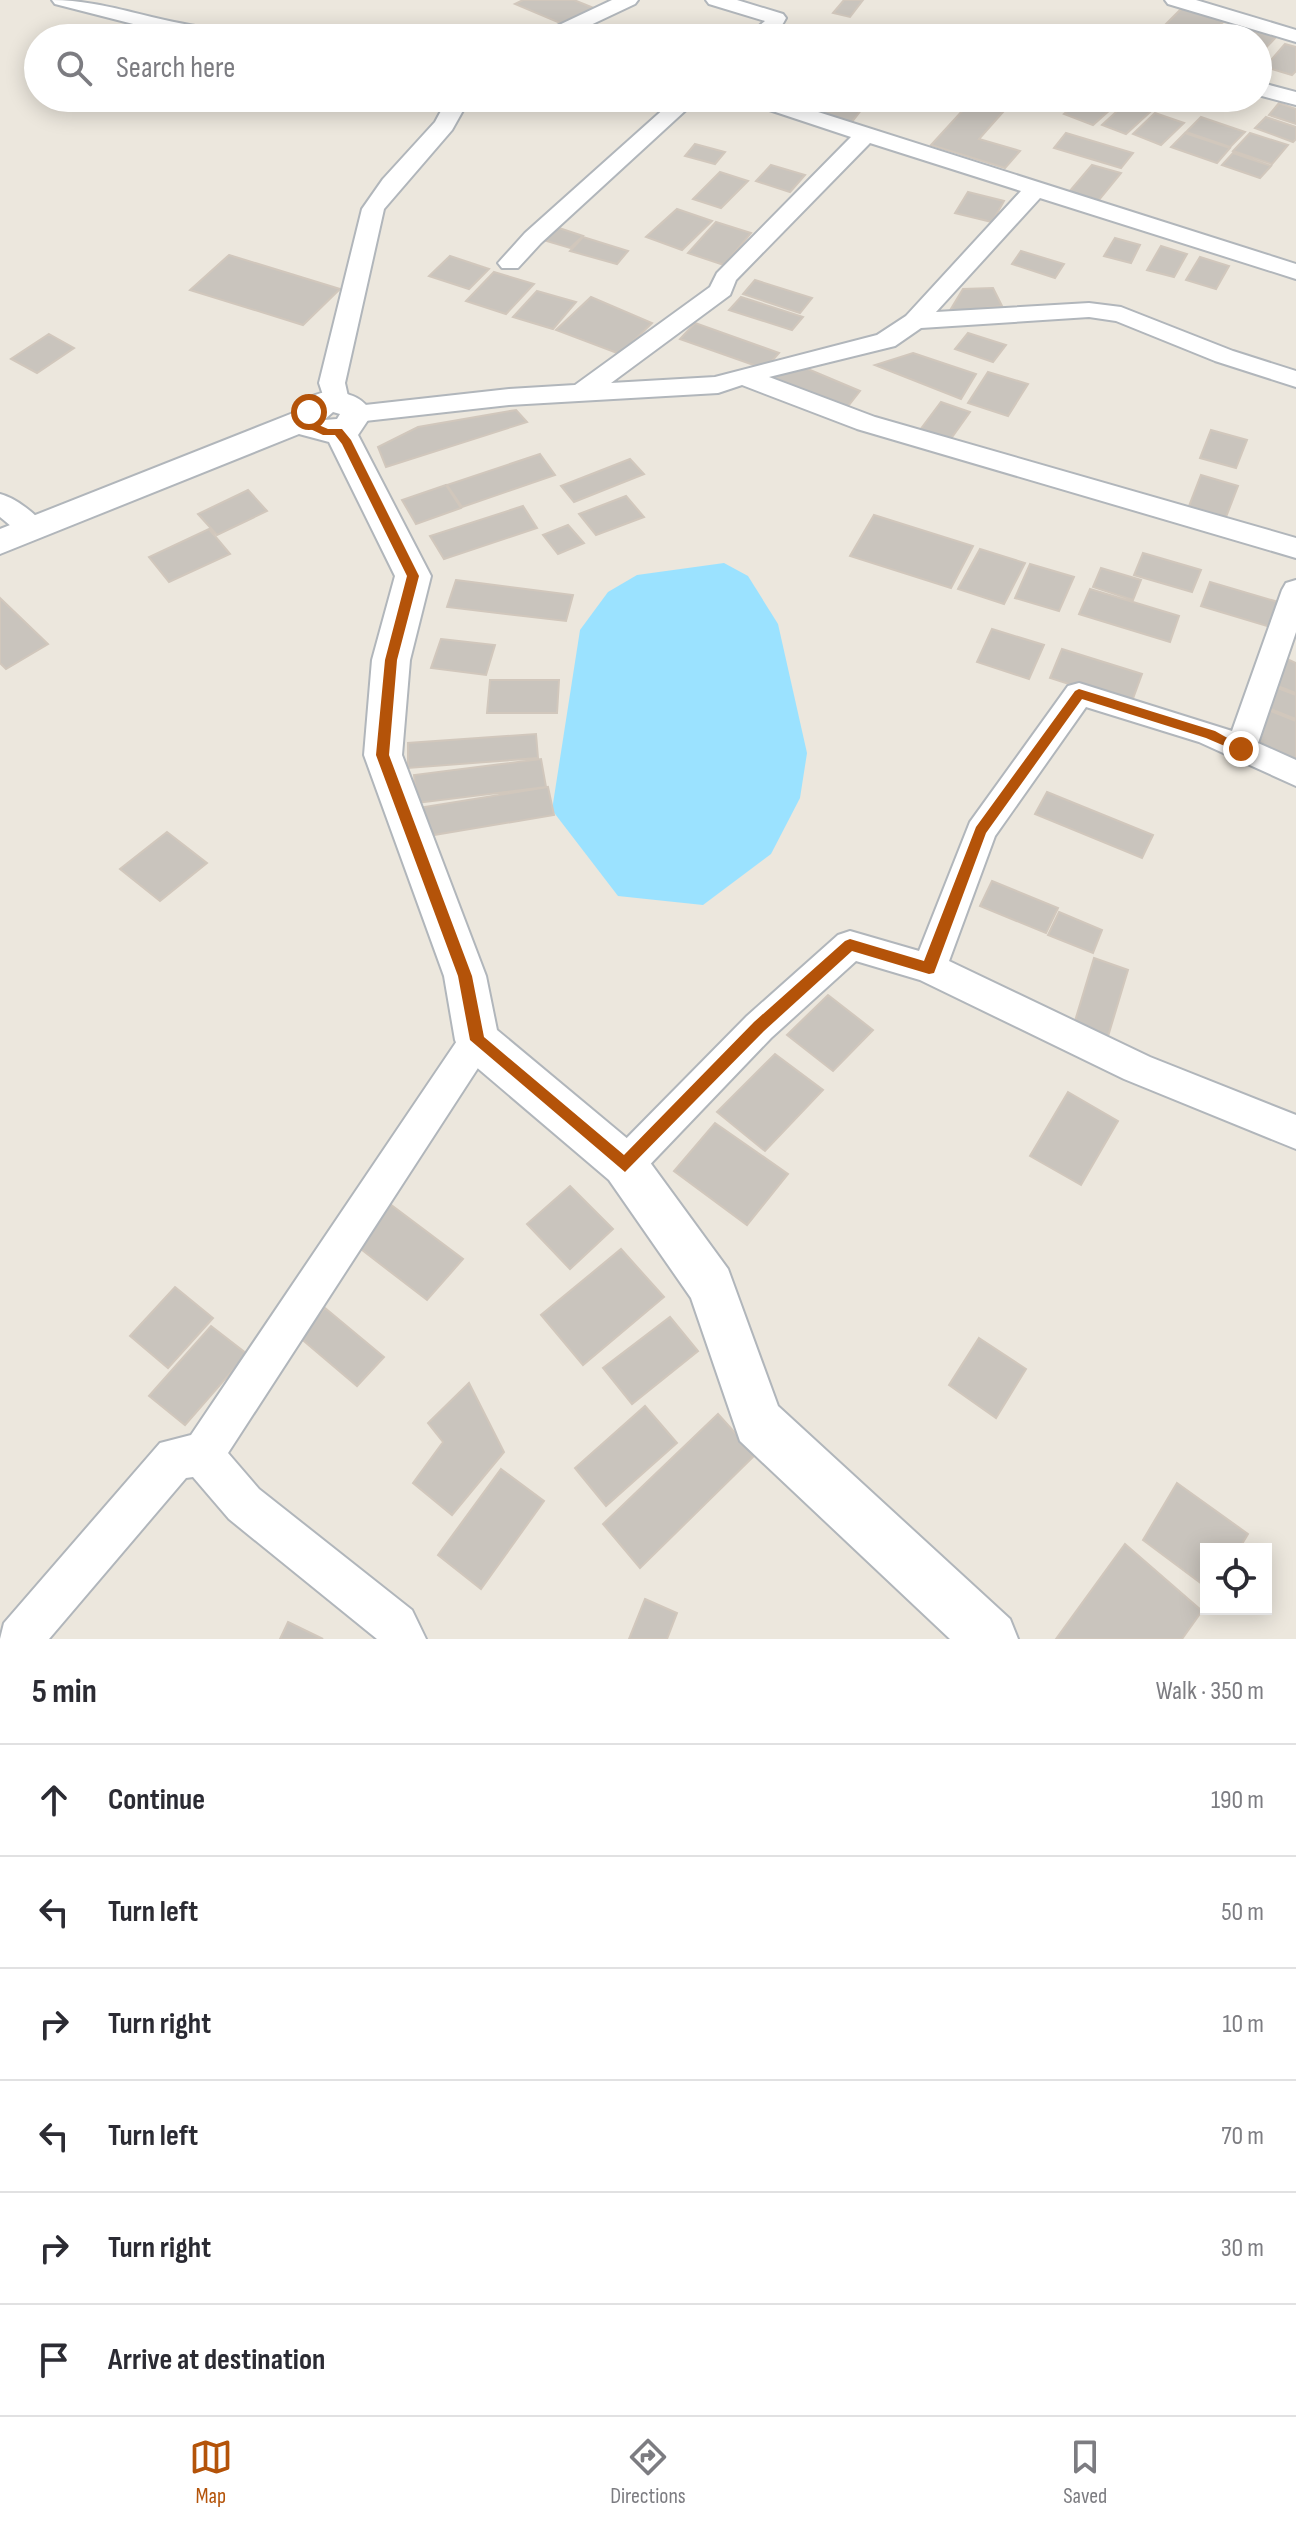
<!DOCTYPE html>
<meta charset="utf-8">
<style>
body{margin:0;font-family:"Sofia Sans Condensed",sans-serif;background:#f7f7f7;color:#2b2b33}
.controls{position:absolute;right:24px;bottom:24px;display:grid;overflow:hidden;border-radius:0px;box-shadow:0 4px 20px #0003}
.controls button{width:72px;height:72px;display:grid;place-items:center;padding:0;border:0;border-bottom:2px solid #e1e1e2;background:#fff;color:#2b2b33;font:40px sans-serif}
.stop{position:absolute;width:24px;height:24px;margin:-18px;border:6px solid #b45309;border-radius:50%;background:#fff}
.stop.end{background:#b45309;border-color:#fff;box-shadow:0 2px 8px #0008}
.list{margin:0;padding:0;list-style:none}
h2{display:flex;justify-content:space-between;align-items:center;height:104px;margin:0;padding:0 32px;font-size:34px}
h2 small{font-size:26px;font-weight:400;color:#7c7c81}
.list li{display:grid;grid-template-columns:52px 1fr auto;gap:24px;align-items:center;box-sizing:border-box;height:112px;padding:0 32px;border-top:2px solid #e1e1e2}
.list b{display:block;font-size:30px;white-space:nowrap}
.list em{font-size:26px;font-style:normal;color:#7c7c81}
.icon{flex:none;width:44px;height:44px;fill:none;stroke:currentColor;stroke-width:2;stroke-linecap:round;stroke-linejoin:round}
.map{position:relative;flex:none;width:1296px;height:1639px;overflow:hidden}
.search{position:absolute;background:#fff;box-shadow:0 4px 20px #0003;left:24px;right:24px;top:24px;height:88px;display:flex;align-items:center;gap:20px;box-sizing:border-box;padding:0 28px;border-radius:44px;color:#7c7c81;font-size:30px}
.sheet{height:776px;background:#fff}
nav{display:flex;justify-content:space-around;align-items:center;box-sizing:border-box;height:112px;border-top:2px solid #e1e1e2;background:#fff;font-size:22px;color:#7c7c81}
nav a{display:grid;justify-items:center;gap:4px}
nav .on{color:#b45309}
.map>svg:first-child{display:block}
.water{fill:#9be2ff}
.building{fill:#c9c4bd;stroke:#d1c7bc;stroke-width:2}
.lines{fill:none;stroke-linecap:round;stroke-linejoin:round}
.minor-casing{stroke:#b1b6bb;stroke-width:4}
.tertiary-casing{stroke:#b1b6bb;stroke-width:4}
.minor{fill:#fff;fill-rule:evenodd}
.tertiary{fill:#fff;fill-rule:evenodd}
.route{fill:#b45309}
</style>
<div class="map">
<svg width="1296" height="1639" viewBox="0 0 1296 1639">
<rect width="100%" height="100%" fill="#ece7dd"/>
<path class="water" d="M724,563L748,576L778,624L807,753L800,798L771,854L703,905L618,896L552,810L580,630L608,592L637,575Z"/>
<path class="building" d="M523,0H574L596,9L567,26L515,4Z
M844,0H863L850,17L833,13Z
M1182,8L1224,21L1207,38L1153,37Z
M1251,27L1278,35L1260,54L1258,38H1240Z
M1285,44L1296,47V71L1292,75L1265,67Z
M837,98L865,105L851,123L822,115Z
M974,98L1041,101L1032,110L1010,104L979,139L1020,151L1005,168L931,145Z
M1083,98H1085L1112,108L1093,125L1064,114Z
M1126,103L1150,112L1126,134L1102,125Z
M1279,103L1296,109V124L1269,115Z
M1155,113L1184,123L1161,145L1133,134Z
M1201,117L1245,132L1230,147L1186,132Z
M1266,117L1296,127V139L1293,142L1255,128Z
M1066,133L1133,153L1121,168L1054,148Z
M1185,133L1230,148L1217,163L1171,147Z
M1250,133L1288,145L1272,164L1233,151Z
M695,144L725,152L715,164L685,156Z
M1233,153L1271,166L1260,178L1222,165Z
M771,165L805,175L790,192L756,181Z
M1092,165L1121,173L1098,201L1069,192Z
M720,172L748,181L721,208L693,199Z
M968,192L1004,201L992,222L955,213Z
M677,209L712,221L682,250L646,237Z
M716,222L751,233L724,265L688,253Z
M553,226L583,236L570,248L540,239Z
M583,237L628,251L617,264L570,251Z
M1115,238L1140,245L1131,263L1104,256Z
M1161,246L1187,254L1174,277L1147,270Z
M1021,251L1064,264L1055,278L1012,264Z
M229,255L340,289L303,325L190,290Z
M450,256L489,269L469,289L429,276Z
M1200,257L1229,266L1216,289L1186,280Z
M494,272L534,284L506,314L466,301Z
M755,280L812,298L800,313L743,294Z
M993,288L1002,306L949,312L963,289Z
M537,291L576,302L553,329L513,317Z
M591,297L652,323L620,354L556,330Z
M741,297L803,317L792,330L729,310Z
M695,323L779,353L765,369L680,339Z
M968,333L1006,345L993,362L955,349Z
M49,334L74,348L37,373L11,359Z
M913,353L976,374L961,399L875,365Z
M803,367L860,391L845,410L763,378Z
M988,372L1028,384L1008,416L968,403Z
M941,402L970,412L950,440L920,430Z
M516,410L527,422L386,467L378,447L418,427Z
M1211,430L1247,440L1236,468L1200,458Z
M540,454L555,475L462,507L447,485Z
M630,459L644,474L574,502L561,486Z
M1201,475L1238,486L1226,517L1189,506Z
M446,485L461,508L416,524L402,500Z
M248,490L267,511L217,535L198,514Z
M626,496L644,517L596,535L579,514Z
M523,506L537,528L444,559L430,536Z
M874,515L973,546L951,588L850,556Z
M568,525L584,543L558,554L543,535Z
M209,529L230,554L169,582L149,557Z
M980,549L1025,563L1004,604L958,589Z
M1143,553L1201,570L1192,592L1134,575Z
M1030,564L1074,577L1059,611L1015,598Z
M1101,568L1141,580L1133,600L1093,587Z
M456,580L573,595L566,621L447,607Z
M1210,582L1285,604L1277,629L1201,606Z
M1090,589L1179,616L1170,642L1079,614Z
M0,598L48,644L6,669L0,663Z
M992,629L1044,645L1029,679L977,662Z
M441,639L495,645L486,675L431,668Z
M1062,649L1142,674L1131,704L1050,678Z
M1287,659L1296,663V693L1275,685Z
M490,680H559L557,713H487Z
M1275,687L1296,695V719L1265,707Z
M1266,709L1296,721V765L1248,746Z
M536,734L538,758L408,768V743Z
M541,759L546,787L417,803L414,775Z
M548,787L554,815L422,837L418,808Z
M1047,792L1153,835L1142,858L1035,814Z
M167,832L207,863L160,901L120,869Z
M992,881L1058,908L1046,933L980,906Z
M1059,912L1102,930L1093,953L1048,935Z
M1094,958L1128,970L1106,1043L1072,1031Z
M828,995L873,1030L833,1071L787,1035Z
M775,1054L823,1090L765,1151L717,1112Z
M1068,1092L1118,1121L1081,1185L1030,1156Z
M715,1123L788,1174L747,1225L674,1171Z
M570,1186L613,1229L570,1269L527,1224Z
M386,1201L463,1259L427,1300L349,1240Z
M621,1249L664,1297L583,1365L541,1315Z
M175,1287L213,1318L168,1368L130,1336Z
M325,1308L384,1357L357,1386L299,1337Z
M670,1317L698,1351L632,1404L603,1368Z
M211,1326L247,1354L185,1425L149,1396Z
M979,1338L1026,1369L996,1418L949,1385Z
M469,1383L504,1452L452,1515L413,1483L443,1442L428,1423Z
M645,1406L677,1443L606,1506L575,1468Z
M718,1414L755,1455L640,1568L603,1524Z
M501,1469L544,1501L481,1589L438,1555Z
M1177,1483L1248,1534L1239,1549H1206V1587L1143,1540Z
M1125,1544L1202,1611L1182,1639H1056Z
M645,1599L677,1613L667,1639H629Z
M288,1622L323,1639H280Z"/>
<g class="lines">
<defs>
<path id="minor" d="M52,0C107,0 157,23 212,28C226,30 250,27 259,38H188L55,4Z
M612,0H638L635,4L563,38H537L540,34Z
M706,0H737L783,14L786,18C776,38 765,38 745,38L765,21L709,4Z
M1165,0H1196L1296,30V42L1168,4Z
M1258,82L1296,92V105L1258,95Z
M448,98H470L452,130L384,209L345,383L349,401L345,407H327L319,383L362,209L383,179L435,122Z
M676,98H699L541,243L518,268H502L498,263L525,233Z
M741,98H774L1296,264V279L1040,198L936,312L1089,303L1121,307L1233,351L1296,371V387L1215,361L1116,321L1089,317L921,328L895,346L769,377L875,417L1296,538V558L857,429L742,385L718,393L509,405L356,422L347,420L343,414L347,408L356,406L509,389L575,385L710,287L717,273L851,137L745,102ZM870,143L1021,191L906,316L877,335L715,377L611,383L730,295L736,280Z
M0,494C16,498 38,515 47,529L43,536C24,541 14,528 0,517Z
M1296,580V632L1258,743L1296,760V786L1199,742L1086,707L995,836L949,961L1150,1057L1296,1115V1149L1124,1079L920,980L856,961L771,1038L638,1177L625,1182L612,1177L606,1165L612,1153L747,1016L838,935L850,931L919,951L970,822L1068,686L1079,683L1232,731L1282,590L1286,583Z
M477,1025L489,1029L495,1040L489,1051L228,1453L259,1489L412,1610L426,1639H377L229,1519L193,1477L186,1478L49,1639H0L4,1623L160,1443L191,1435L465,1029Z"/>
<path id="tertiary" d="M336,391C352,395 364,398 372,414L358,435L431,576L410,660L402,755L486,976L497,1030L641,1150L728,1269L778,1406L1010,1619L1018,1639H950L740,1441L691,1298L609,1180L461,1054L455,1040L444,976L364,755L372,660L395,576L329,442L299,434L0,554V529L293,413C302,397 319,392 336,391ZM333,412L340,414L337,419L324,420Z"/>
</defs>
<use href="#minor" class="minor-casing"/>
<use href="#tertiary" class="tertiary-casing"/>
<use href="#minor" class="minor"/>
<use href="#tertiary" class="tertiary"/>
</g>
<path class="route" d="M309,408L314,412V423L328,429H342L351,440L419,576L397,660L389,755L472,976L484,1037L624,1155L754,1022L845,941L850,939L924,961L976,827L1075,691L1079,689L1215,731L1247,749L1241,753L1206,738L1082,699L986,833L934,973L929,974L852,951L764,1031L625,1172L470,1040L458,976L376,755L385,660L407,576L342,444L335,435H323L304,426L301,419L305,409Z"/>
</svg>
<div class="controls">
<button><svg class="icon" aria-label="locate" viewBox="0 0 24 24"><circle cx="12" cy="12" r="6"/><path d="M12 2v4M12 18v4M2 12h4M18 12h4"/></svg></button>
</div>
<div class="stop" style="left:309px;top:412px"></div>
<div class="stop end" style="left:1241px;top:749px"></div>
<div class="search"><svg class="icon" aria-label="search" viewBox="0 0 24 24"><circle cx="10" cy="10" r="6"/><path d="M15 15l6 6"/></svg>Search here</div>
</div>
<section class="sheet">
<h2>5 min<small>Walk · 350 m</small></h2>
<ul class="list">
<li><svg class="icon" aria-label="ahead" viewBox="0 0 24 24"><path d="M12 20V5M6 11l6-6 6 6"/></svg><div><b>Continue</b></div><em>190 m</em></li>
<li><svg class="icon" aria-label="left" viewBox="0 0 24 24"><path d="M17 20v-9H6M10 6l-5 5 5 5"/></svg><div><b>Turn left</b></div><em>50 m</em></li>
<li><svg class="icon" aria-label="right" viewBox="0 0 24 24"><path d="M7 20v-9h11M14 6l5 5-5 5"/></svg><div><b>Turn right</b></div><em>10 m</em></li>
<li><svg class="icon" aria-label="left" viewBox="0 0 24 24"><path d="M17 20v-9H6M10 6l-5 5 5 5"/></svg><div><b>Turn left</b></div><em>70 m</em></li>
<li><svg class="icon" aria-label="right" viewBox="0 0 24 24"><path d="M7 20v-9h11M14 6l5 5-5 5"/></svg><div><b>Turn right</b></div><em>30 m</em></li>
<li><svg class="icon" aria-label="arrive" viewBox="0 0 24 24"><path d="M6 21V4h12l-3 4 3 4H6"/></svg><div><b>Arrive at destination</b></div></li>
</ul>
</section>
<nav>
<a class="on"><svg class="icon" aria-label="map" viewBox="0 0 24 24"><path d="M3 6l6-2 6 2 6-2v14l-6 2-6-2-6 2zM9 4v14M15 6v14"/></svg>Map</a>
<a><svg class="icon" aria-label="directions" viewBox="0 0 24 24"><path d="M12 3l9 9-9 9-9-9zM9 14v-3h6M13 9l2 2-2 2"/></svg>Directions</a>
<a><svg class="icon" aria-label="saved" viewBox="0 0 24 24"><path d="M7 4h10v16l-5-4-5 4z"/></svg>Saved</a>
</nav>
